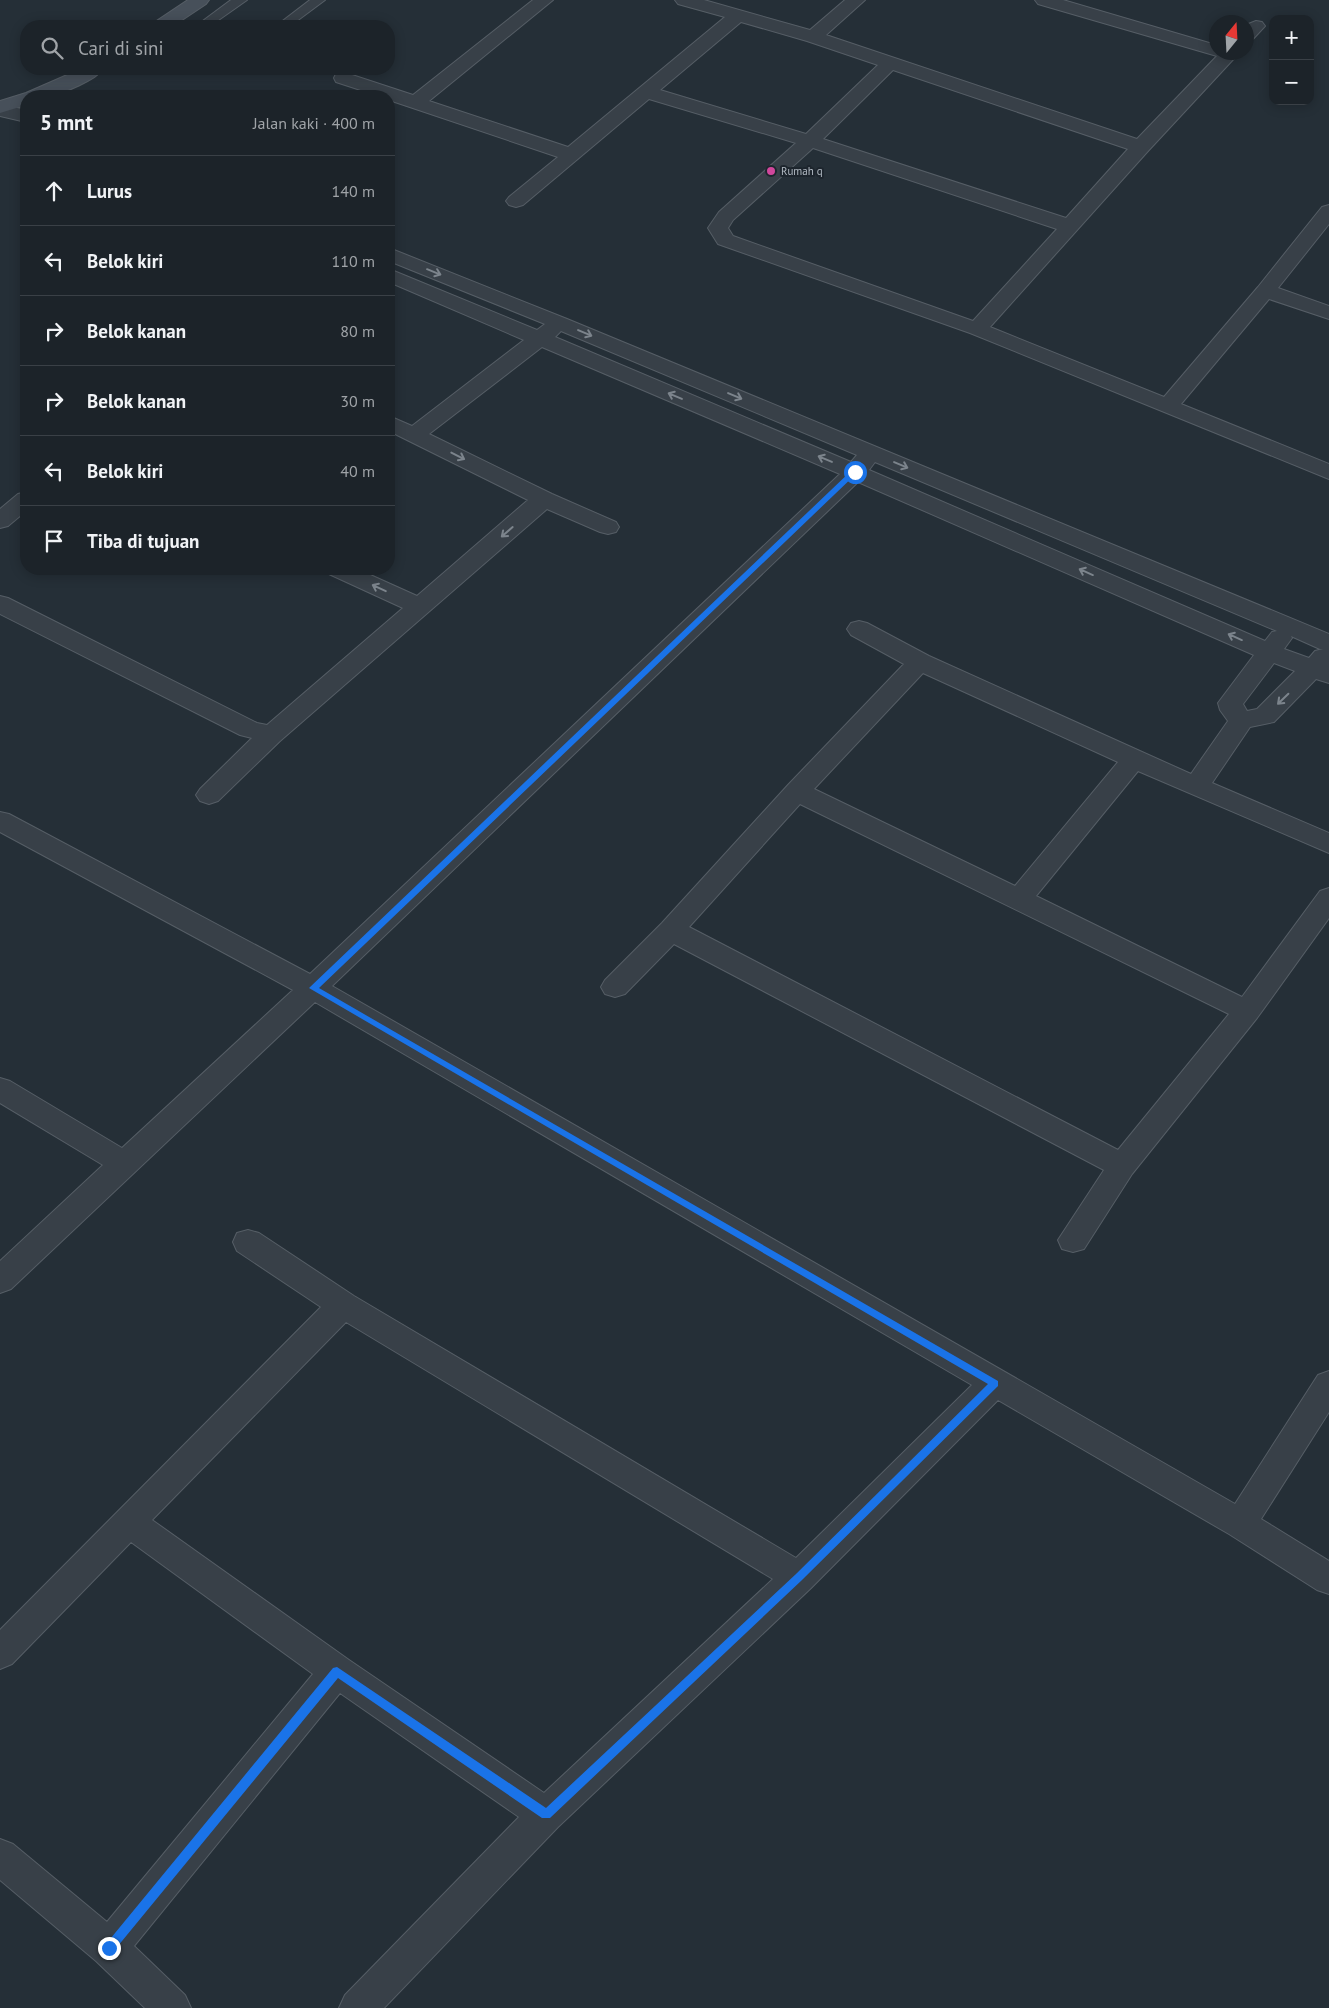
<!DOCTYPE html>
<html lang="id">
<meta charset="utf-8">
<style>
body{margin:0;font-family:"PT Sans",sans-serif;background:#292f35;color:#f1f3f6}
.controls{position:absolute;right:15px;top:15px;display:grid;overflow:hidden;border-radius:10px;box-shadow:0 2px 12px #0003}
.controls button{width:45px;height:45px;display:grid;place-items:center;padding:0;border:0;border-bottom:1px solid #3a4046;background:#1c2329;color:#f1f3f6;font:25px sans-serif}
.compass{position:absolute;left:1209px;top:15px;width:45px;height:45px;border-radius:50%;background:#1c2329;box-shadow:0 2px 12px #0003;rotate:18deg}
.stop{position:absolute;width:15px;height:15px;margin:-11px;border:4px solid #1a73e8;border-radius:50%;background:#fff}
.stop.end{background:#1a73e8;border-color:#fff;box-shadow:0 1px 5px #0008}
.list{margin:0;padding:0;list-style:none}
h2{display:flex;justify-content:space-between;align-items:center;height:65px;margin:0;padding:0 20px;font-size:21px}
h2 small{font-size:16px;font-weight:400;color:#a0a4a8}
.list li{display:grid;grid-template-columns:32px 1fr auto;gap:15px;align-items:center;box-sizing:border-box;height:70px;padding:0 20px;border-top:1px solid #3a4046}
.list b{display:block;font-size:19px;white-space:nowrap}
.list em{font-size:16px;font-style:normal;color:#a0a4a8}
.icon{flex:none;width:28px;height:28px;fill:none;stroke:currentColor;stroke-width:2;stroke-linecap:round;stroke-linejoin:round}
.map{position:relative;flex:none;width:1329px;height:2008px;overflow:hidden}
.search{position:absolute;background:#1c2329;box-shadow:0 2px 12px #0003;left:20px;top:20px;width:375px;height:55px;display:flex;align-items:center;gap:12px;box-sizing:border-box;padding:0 18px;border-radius:20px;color:#a0a4a8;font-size:19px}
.panel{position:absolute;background:#1c2329;box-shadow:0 2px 12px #0003;left:20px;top:90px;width:375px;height:485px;border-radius:20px}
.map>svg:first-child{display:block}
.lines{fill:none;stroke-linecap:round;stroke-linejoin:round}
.lane-casing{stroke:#565e66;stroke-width:2}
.street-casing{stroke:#565e66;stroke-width:2}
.secondary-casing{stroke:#565e66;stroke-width:2}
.lane{fill:#384048;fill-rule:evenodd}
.street{fill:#384048;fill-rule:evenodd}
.secondary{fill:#47505a;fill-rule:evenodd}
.oneway{stroke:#7c848c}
.route{fill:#1a73e8}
.hotel-dot{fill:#d1479c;stroke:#1d252d;stroke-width:2}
.labels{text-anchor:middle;stroke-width:4;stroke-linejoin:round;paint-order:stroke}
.far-poi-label{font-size:11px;fill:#b3bbc4;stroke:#1d252d;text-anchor:start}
</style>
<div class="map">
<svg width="1329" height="2008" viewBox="0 0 1329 2008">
<rect width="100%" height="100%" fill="#252f37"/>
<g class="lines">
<defs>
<path id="lane" d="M231,0H247L210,26H196Z
M310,0H325L290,26H276Z"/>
<path id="street" d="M533,0H553L429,101L568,147L725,17L678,4L675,0H704L810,30L845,0H865L826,35L1137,139L1217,56L1038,4L1035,0H1063L1216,45V52H1240L1148,151L990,327L1164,397L1258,287L1322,207L1329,205V224L1278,288L1329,306V319L1269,299L1181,404L1329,464V479L970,333L718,244L708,228L719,212L796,143L649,99L523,205L516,207L509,205L506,201L509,197L558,157L389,100V96H379L336,82L334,78L336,74L343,72L413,95ZM741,22L807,41L878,65L806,134L660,90ZM893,70L1128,149L1066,218L823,139ZM813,148L1057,229L973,321L733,236L728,228L733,220Z
M1256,21L1262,22L1265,26L1252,40L1246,41V25Z
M0,104L26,110V122L0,116Z
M389,248L567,319L1329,634V683L1316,679L1274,722L1250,727L1212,783L1329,833V853L1138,771L1036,896L1242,997L1320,891L1329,888V918L1257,1018L1132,1174L1084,1249L1073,1252L1062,1249L1058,1240L1104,1170L674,944L625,994L615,997L605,994L601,987L605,980L662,923L788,785L904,664L851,635L847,629L851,623L859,621L867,623L929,656L1191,774L1228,721L1220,710L1218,703L1254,655L858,482L332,986L1235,1504L1318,1375L1329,1371V1412L1261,1519L1329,1561V1594L1317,1590L1229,1534L998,1400L811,1588L558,1827L384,2008H339L345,1995L519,1817L340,1693L134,1946L185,1995L191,2008H145L96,1961L0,1880V1839L13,1844L107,1922L313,1674L131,1542L12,1664L0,1669V1630L321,1307L237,1251L233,1242L237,1233L248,1230L259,1233L354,1296L796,1558L972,1385L315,1002L11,1289L0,1293V1261L103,1165L0,1103V1078L10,1081L122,1148L293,990L0,832V812L9,814L310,974L840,474L542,347L429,434L552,494L616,522L619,527L616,532L608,534L600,532L547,509L280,741L218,801L209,804L200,801L196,795L200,789L252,738L240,735L0,614V596L8,598L257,723L267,725L403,608L329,574L325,569H357L417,596L528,500L389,431V416L412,426L524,340L389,282V269L537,330L545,324L389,261ZM561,331L857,455L851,462L555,337ZM875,462L1277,631L1272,632L1265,641L869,470ZM1291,636L1320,649H1323L1315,651L1309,658L1284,649L1292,638ZM1274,663L1295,671L1257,709L1247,711L1243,704ZM923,673L1118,762L1015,886L814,789ZM800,804L1229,1014L1118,1150L689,927ZM346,1322L773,1579L544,1793L349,1660L152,1520Z
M26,492V511L8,526L0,528V509L18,494Z"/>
<path id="secondary" d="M188,0H209L206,4L173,26H152L155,22Z
M81,69H103C96,80 63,93 50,96C43,98 34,96 26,96V105L0,113V101L26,93Z"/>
</defs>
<use href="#lane" class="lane-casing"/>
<use href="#street" class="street-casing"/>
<use href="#secondary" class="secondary-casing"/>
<use href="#lane" class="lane"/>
<use href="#street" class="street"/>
<use href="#secondary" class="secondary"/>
</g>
<defs><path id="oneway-shaft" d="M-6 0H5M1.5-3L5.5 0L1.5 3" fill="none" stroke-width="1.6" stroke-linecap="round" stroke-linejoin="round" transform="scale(1.25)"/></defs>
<g class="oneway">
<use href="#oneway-shaft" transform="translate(434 272) rotate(22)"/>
<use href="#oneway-shaft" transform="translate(585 333) rotate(23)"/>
<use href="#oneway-shaft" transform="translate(675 396) rotate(-157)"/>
<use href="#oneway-shaft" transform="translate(735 396) rotate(23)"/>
<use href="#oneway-shaft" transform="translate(458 456) rotate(27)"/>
<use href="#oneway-shaft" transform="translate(825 459) rotate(-157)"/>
<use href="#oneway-shaft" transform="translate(901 465) rotate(23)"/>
<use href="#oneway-shaft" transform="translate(507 532) rotate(139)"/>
<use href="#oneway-shaft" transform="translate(1086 572) rotate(-156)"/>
<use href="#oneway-shaft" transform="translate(379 588) rotate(-155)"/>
<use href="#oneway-shaft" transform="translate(1235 637) rotate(-156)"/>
<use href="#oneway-shaft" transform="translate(1283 699) rotate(136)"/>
</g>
<path class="route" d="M852,470L858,472L319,988L998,1381V1386L802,1580L550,1818H542L338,1678L113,1952L109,1954L106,1952L104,1948L106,1944L333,1668L337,1667L546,1808L796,1574L988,1384L309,988Z"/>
<circle class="hotel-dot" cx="771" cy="171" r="5"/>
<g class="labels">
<g class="far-poi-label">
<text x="781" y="175">Rumah q</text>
</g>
</g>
</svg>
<div class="controls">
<button>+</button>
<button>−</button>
</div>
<svg class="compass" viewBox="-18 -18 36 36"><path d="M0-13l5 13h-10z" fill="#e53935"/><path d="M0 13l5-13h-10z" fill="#a0a4a8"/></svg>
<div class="stop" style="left:855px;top:472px"></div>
<div class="stop end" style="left:109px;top:1948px"></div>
<div class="search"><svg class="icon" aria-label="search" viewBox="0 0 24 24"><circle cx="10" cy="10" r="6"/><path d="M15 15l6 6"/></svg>Cari di sini</div>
<section class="panel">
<h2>5 mnt<small>Jalan kaki · 400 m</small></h2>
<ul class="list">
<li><svg class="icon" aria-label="ahead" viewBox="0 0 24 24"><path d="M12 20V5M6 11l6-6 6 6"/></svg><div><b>Lurus</b></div><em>140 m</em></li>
<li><svg class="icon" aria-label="left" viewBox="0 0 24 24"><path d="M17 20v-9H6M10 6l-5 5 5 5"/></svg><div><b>Belok kiri</b></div><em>110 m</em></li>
<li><svg class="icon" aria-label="right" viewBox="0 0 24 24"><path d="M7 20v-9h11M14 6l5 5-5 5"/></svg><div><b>Belok kanan</b></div><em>80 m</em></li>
<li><svg class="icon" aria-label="right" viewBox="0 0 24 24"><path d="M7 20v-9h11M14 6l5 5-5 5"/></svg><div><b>Belok kanan</b></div><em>30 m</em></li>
<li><svg class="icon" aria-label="left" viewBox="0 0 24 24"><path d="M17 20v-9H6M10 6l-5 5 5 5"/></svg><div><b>Belok kiri</b></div><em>40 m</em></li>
<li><svg class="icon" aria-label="arrive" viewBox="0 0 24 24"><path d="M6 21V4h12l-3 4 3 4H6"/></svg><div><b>Tiba di tujuan</b></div></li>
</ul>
</section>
</div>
